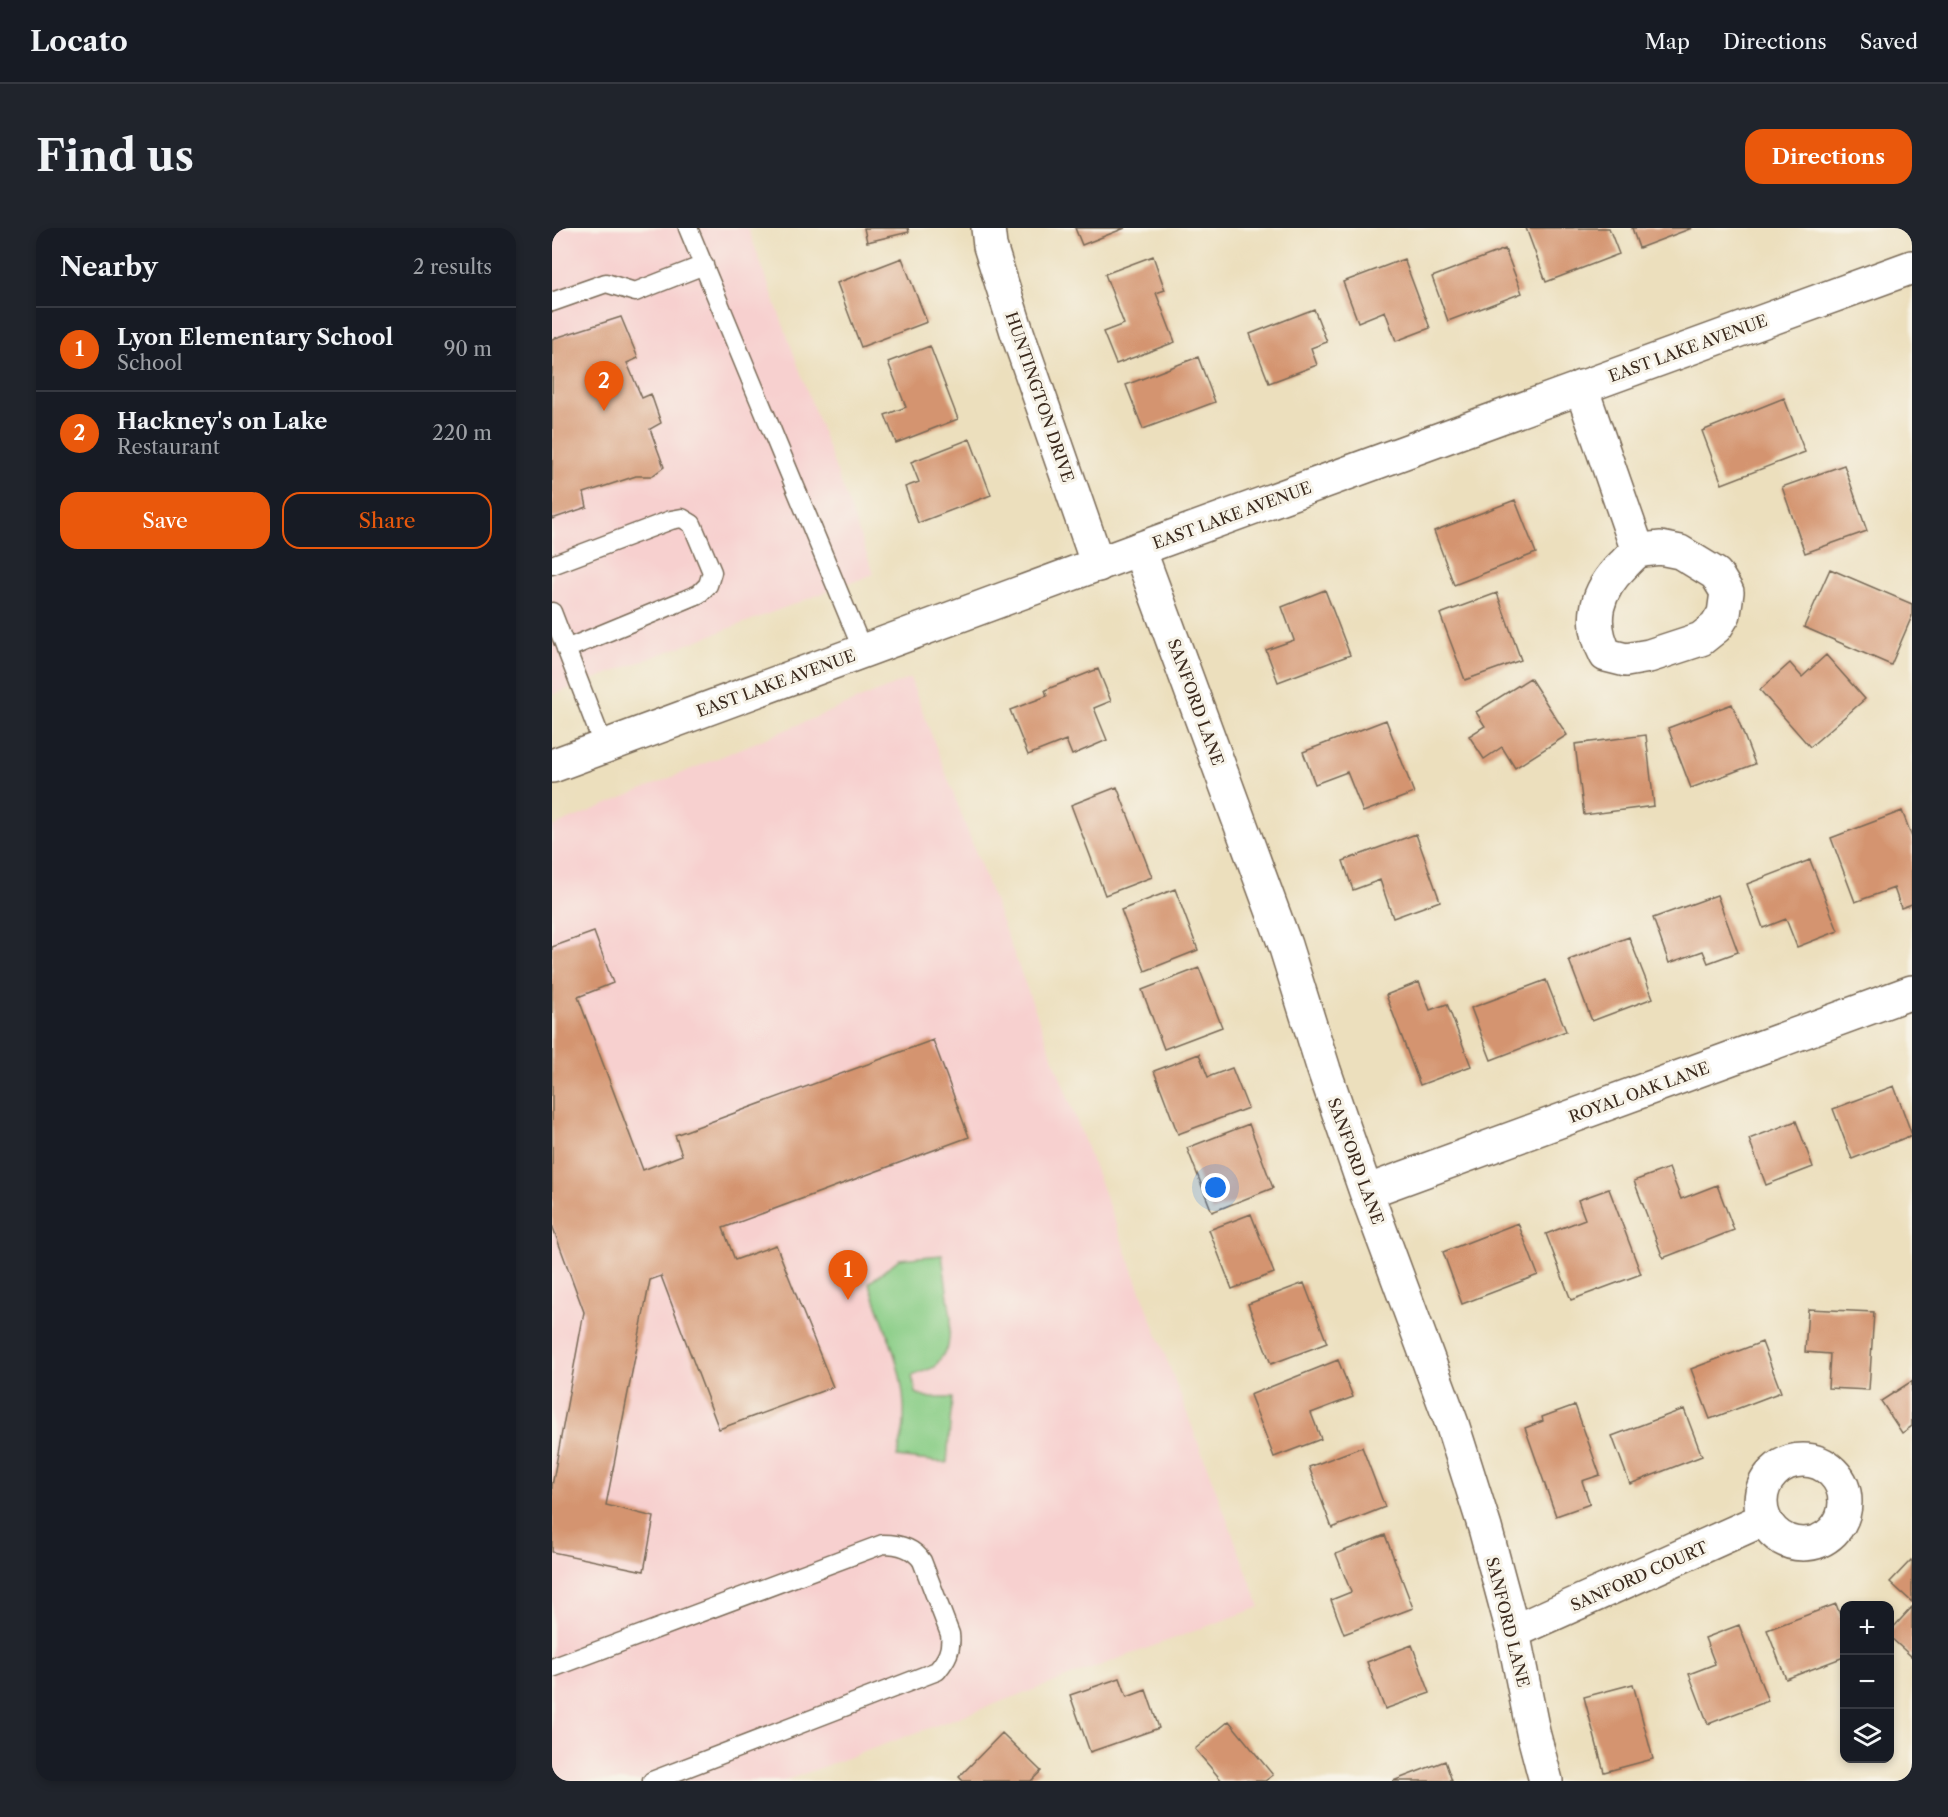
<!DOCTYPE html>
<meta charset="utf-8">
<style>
body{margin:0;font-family:"Libre Caslon Text",serif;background:#20242c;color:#f1f3f6}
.controls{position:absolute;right:18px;bottom:18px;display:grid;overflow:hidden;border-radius:12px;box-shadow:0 3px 9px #0003}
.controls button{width:54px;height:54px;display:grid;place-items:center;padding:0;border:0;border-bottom:2px solid #363941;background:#171b24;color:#f1f3f6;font:30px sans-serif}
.you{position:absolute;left:664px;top:960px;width:21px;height:21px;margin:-15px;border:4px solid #fff;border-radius:50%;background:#1a73e8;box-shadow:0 0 0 9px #1a73e833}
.badge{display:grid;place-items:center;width:39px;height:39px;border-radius:50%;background:#ea580c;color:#fff;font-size:20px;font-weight:700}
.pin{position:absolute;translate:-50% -50px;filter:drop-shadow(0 2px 3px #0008)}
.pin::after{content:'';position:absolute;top:32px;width:21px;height:18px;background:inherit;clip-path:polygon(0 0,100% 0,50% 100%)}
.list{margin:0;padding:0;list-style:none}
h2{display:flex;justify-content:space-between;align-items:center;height:78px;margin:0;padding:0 24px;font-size:26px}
h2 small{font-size:20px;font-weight:400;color:#9ea1a6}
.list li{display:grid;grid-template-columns:39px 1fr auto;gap:18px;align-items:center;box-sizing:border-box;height:84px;padding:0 24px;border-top:2px solid #363941}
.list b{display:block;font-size:22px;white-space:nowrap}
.list p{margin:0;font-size:20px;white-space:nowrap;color:#9ea1a6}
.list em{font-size:20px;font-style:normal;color:#9ea1a6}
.actions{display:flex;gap:12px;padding:18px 24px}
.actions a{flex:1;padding:14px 0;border:2px solid #ea580c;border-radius:18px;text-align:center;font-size:21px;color:#ea580c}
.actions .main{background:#ea580c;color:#fff}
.icon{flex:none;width:33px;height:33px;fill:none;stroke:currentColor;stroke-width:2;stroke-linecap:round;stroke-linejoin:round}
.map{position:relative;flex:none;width:1360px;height:1553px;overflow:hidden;border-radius:18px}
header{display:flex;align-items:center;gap:36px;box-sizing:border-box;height:84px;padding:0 30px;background:#171b24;border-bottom:2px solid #363941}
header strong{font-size:28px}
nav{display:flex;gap:33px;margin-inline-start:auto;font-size:21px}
.intro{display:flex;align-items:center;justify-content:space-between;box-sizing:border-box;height:144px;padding:0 36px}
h1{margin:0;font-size:42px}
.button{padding:15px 27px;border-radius:18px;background:#ea580c;color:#fff;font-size:21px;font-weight:700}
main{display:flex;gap:36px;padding:0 36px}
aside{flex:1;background:#171b24;border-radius:18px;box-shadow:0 3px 9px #0003}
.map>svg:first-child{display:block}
.built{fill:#f7d0cf}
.green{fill:#89cd86;stroke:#627c52;stroke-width:1.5}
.building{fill:#d49470}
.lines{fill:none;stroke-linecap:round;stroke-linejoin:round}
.lane-casing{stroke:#796956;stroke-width:21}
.street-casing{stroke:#796956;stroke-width:36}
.primary-casing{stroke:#796956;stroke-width:36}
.lane{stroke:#fff;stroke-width:18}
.street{stroke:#fff;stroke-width:33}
.primary{stroke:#fff;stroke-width:33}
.labels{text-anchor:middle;stroke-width:6;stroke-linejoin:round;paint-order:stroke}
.street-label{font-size:16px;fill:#3b2a1e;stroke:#f7f3e8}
</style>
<header>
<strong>Locato</strong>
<nav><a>Map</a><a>Directions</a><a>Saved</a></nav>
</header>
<div class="intro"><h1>Find us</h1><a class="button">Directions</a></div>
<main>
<aside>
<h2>Nearby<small>2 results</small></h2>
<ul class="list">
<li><span class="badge">1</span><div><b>Lyon Elementary School</b><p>School</p></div><em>90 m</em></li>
<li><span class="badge">2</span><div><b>Hackney's on Lake</b><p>Restaurant</p></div><em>220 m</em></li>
</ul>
<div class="actions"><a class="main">Save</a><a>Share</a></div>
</aside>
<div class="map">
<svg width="1360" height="1553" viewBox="0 0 1360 1553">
<rect width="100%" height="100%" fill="#f7f3e8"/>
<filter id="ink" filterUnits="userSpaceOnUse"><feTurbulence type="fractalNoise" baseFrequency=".0167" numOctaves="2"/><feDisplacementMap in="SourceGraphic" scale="12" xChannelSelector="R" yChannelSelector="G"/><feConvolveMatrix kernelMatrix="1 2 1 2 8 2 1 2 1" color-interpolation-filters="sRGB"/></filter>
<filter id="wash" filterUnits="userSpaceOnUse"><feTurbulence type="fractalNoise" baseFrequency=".008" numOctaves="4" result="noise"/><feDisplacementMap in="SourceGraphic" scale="24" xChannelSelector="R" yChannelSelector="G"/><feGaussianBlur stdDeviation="1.35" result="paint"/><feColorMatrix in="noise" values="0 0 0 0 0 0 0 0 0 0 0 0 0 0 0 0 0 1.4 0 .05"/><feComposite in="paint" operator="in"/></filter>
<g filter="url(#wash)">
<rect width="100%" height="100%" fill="#ecdfbd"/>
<path class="built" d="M0,0H196L322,346L0,467Z
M358,450L708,1379L232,1553H0V599Z"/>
<path class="green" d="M390,1027L399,1090L396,1119L383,1139L360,1148L364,1165L374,1170H400L395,1235L345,1229C348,1218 352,1205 352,1193C355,1146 332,1098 317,1055L347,1031Z"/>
<g id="blocks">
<path class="building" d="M312,0H356L357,4L315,14Z
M523,0H573L530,17Z
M974,0H1057L1067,26L994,54Z
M1080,0H1140L1087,20Z
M953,21L970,65L896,93L880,49Z
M601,28L613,62L604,65L623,114L564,136L551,104L572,96L553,46Z
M350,30L375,94L309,119L285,55Z
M852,31L878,100L844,113L833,83L806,94L791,54Z
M762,81L775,114L759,120L765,137L717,155L698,106Z
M69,89L86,130L75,135L90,170L99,166L109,195L98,201L112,239L100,248H84L32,265L35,279L0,291V111Z
M378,118L406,191L344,215L333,187L354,179L336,134Z
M646,129L663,174L591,201L574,157Z
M1232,170L1253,224L1170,256L1150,203Z
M418,211L439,267L366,295L353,259L367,254L359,234Z
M1292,237L1315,303L1253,325L1230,259Z
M963,272L984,325L902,357L882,303Z
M1278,341L1360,376V388L1339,437L1252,399Z
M773,362L798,427L726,454L714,422L742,412L730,379Z
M945,365L969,432L913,452L888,386Z
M1274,427L1313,471L1258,519L1208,462L1238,435L1250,449Z
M546,441L559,473L542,480L555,512L520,527L514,512L476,527L458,482L495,468L493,462Z
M978,450L1015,507L963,540L950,519L932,531L917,508L933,498L924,484Z
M1180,476L1203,536L1139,560L1116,500Z
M834,492L862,565L811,584L795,544L763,556L751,524Z
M1094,507L1102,578L1032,587L1023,516Z
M565,559L600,649L553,667L519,577Z
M1350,583L1360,609V676L1349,680L1342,660L1303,674L1279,610Z
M864,606L888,673L841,690L828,652L801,662L791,633Z
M1258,632L1286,703L1245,719L1234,691L1211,700L1195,656Z
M623,661L646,722L593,743L569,682Z
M1165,667L1186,724L1156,735L1151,723L1117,735L1101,690Z
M42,704L61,755L26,769L91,942L130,927L123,907L381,812L417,909L171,1000L183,1032L224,1017L281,1159L167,1201L109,1048L98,1052L54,1277L102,1289L92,1343L0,1324V1258L32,1084L0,997V719Z
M1077,709L1101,770L1040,793L1017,732Z
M647,740L670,799L612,821L590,762Z
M994,752L1014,803L939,832L919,780Z
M867,754L878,782L895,776L919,838L868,857L834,767Z
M647,826L656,849L680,840L696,880L626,906L602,843Z
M1342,858L1360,907L1300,931L1281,881Z
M1244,893L1261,939L1214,957L1197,911Z
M697,896L721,960L660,984L635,920Z
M1117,940L1129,971L1165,957L1182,1002L1111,1030L1082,953Z
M1057,961L1089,1046L1019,1072L994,1006L1033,991L1026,972Z
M699,986L722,1045L680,1061L657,1002Z
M966,995L986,1047L910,1076L891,1024Z
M752,1055L775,1115L719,1136L696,1076Z
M1256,1081L1322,1084L1317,1162L1276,1160L1278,1126L1253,1124Z
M1210,1114L1229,1164L1158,1191L1139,1141Z
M786,1132L801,1169L759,1185L769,1211L722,1229L698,1167Z
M1360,1153V1198L1350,1205L1329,1173Z
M1023,1177L1048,1247L1030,1253L1038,1276L1004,1288L973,1200L991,1193L990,1189Z
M1132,1181L1150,1228L1078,1256L1060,1208Z
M810,1219L833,1279L780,1300L757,1239Z
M833,1307L861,1380L792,1406L779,1372L799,1364L784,1326Z
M1359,1332L1360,1334V1374L1338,1354Z
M1284,1376L1292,1398V1429L1234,1451L1215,1402Z
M1360,1379V1429L1338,1409V1403Z
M1187,1397L1216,1473L1156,1496L1137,1446L1163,1436L1153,1410Z
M860,1417L878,1465L833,1481L815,1434Z
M568,1450L575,1469L594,1462L607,1500L538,1524L518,1467Z
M1081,1456L1101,1531L1052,1544L1032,1469Z
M677,1493L721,1547L713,1553H670L643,1521Z
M450,1505L489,1543L479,1553H411L407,1549Z
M893,1533L900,1553H841Z"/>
</g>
</g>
<g filter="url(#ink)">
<use href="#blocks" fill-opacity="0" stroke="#796956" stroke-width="1.5"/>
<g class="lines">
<defs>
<path id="lane" d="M136,0L311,423
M0,74L54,55L83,64L152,37
M0,337L119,292L130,290L140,296L160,344L156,357L147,366L14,421
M0,384L52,519
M0,1440L331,1316C346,1316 361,1319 370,1333L398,1406C400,1422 395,1431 385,1443L100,1553"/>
<path id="street" d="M436,0L438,18L465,104L546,337
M1029,159L1086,323
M1108,320L1128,324L1164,346L1175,364L1172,386L1164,399L1149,411L1097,428L1074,432L1054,427C1036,393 1044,363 1071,337C1075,333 1080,327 1085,324C1091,321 1102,321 1108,320Z
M587,321L733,717L772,842L814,964L900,1196L933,1300L961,1404L981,1504L994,1553
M814,964L1360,764
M1209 1274a42 42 0 1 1 84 0a42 42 0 1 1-84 0Z
M961,1404L1212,1291"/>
<path id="primary" d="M0,538L587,321L1360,39"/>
</defs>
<use href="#lane" class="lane-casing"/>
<use href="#street" class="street-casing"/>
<use href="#primary" class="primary-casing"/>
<use href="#lane" class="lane"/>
<use href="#street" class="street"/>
<use href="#primary" class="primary"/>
</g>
</g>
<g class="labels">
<g class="street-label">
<text transform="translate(1136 120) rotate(-20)" y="6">EAST LAKE AVENUE</text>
<text transform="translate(488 169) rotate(71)" y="6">HUNTINGTON DRIVE</text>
<text transform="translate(680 287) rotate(-20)" y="6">EAST LAKE AVENUE</text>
<text transform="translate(224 455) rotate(-20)" y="6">EAST LAKE AVENUE</text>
<text transform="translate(644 474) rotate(70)" y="6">SANFORD LANE</text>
<text transform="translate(1087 864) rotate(-20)" y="6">ROYAL OAK LANE</text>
<text transform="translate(804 933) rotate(70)" y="6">SANFORD LANE</text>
<text transform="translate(1087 1348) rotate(-24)" y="6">SANFORD COURT</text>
<text transform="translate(956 1394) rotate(76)" y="6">SANFORD LANE</text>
</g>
</g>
</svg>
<div class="controls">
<button>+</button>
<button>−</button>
<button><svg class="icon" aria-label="layers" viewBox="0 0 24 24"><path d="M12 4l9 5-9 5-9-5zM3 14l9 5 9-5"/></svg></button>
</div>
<div class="you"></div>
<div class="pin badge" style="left:296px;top:1072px">1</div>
<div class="pin badge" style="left:52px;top:183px">2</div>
</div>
</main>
